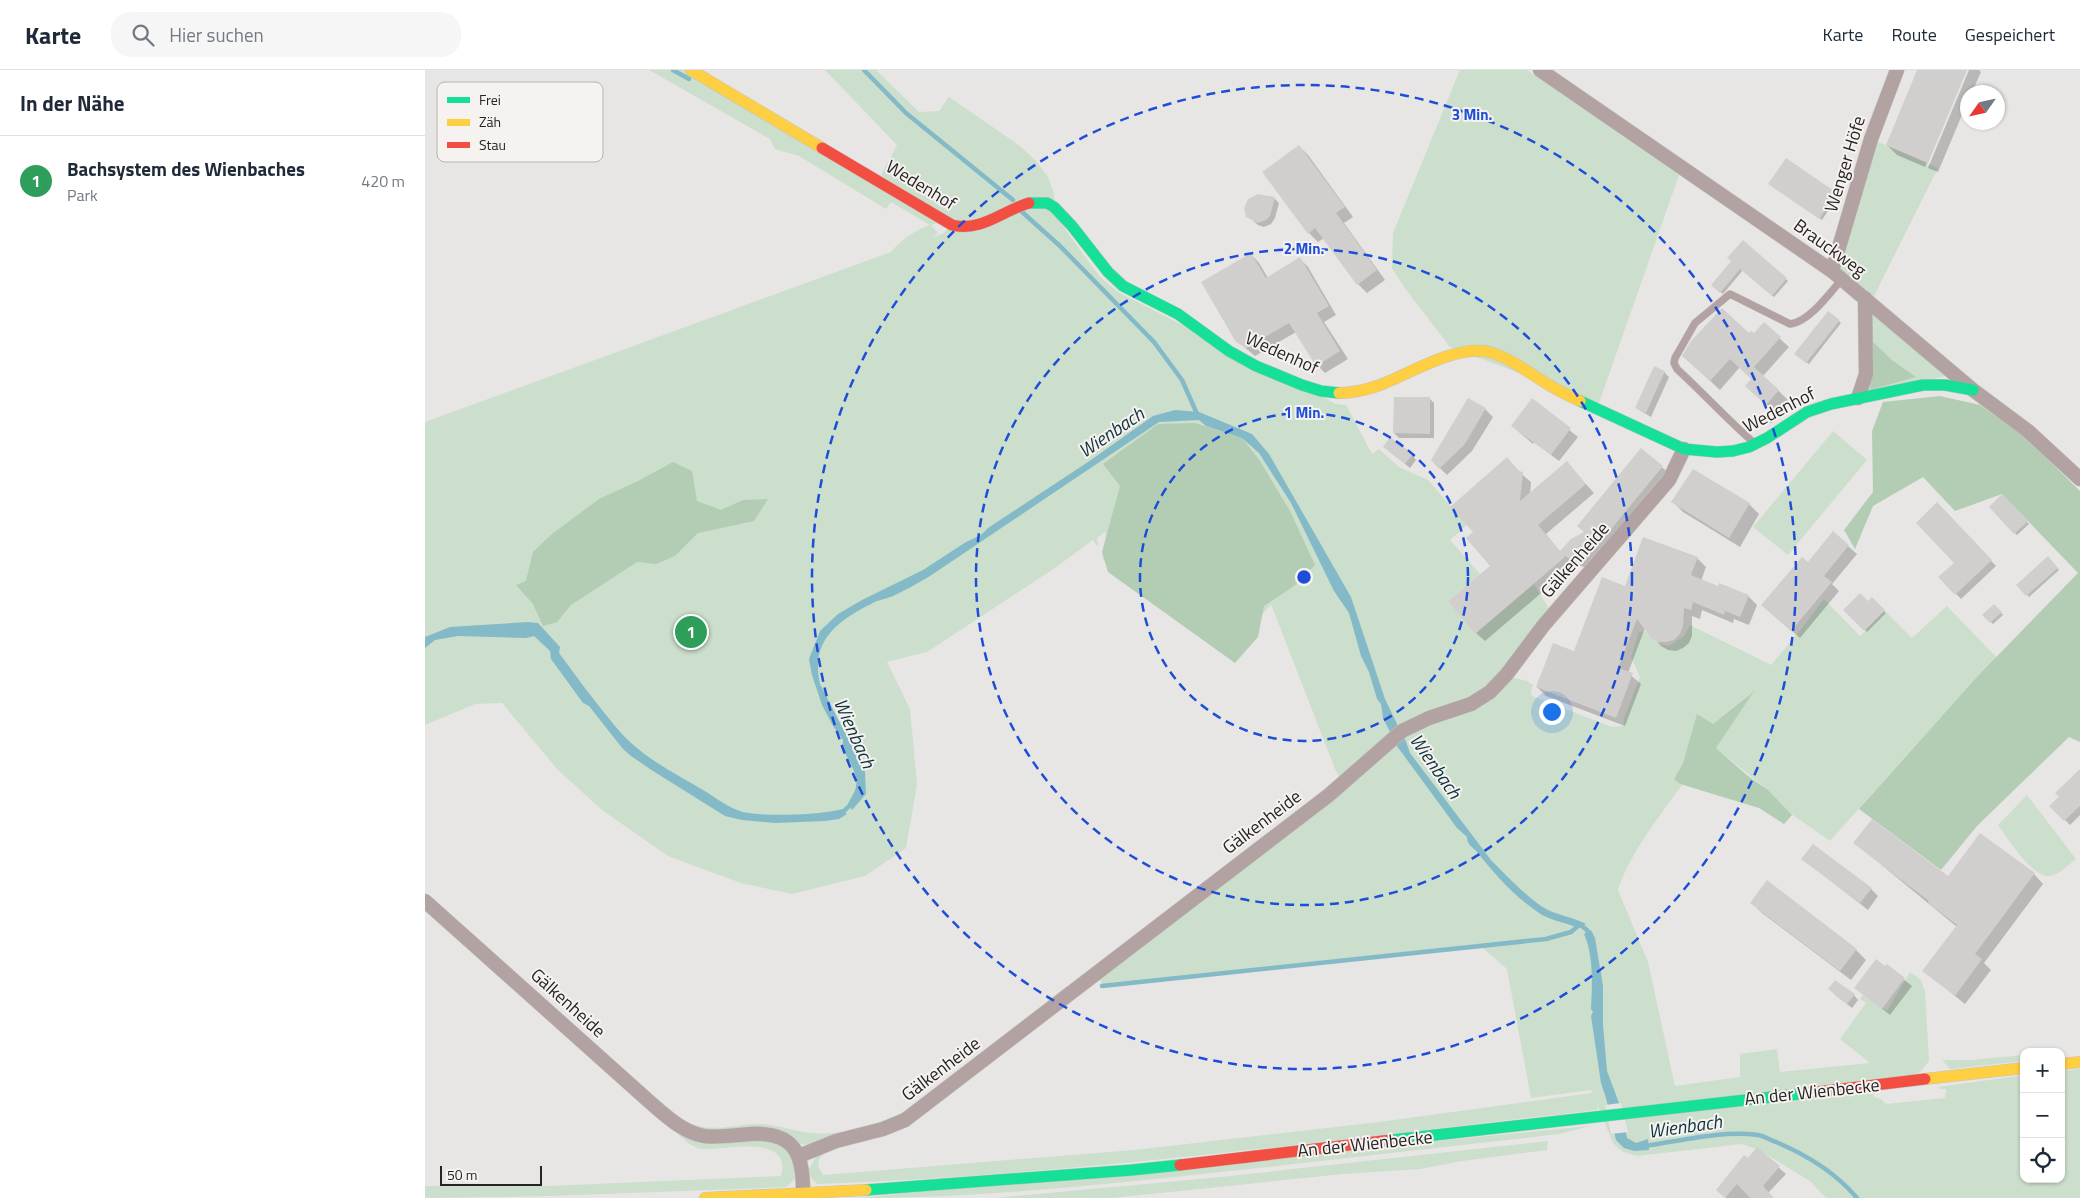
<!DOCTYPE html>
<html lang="de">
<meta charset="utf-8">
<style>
body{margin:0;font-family:"Titillium Web",sans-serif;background:#f6f6f7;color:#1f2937}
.controls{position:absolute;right:15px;bottom:15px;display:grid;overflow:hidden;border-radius:10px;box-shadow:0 1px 4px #0004}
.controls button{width:45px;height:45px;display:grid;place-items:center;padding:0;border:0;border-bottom:1px solid #e0e1e3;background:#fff;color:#1f2937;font:25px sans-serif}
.compass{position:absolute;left:1535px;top:15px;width:45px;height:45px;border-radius:50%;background:#fff;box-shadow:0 1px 4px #0004;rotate:236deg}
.scale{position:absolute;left:15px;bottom:12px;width:102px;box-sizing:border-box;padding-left:5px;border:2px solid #262424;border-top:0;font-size:14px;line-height:18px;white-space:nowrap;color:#262424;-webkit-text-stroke:4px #f6f2f0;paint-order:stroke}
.you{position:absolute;left:1126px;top:641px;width:18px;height:18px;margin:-12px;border:4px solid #fff;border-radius:50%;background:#1a73e8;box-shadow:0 0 0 8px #1a73e833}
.badge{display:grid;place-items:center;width:32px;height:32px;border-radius:50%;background:#6a6867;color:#fff;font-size:16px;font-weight:700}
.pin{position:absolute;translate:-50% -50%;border:2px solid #fff;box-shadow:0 1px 5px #0006}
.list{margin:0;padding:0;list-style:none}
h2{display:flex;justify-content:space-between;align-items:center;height:65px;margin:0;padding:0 20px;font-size:21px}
h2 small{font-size:16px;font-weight:400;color:#747a83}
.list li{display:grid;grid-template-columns:32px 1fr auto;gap:15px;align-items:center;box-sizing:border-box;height:90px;padding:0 20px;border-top:1px solid #e0e1e3}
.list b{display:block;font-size:19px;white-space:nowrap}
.list p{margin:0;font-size:16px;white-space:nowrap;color:#747a83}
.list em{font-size:16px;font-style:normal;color:#747a83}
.icon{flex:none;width:28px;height:28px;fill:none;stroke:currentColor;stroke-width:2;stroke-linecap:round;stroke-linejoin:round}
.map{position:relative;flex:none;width:1655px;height:1128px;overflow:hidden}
header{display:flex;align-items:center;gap:30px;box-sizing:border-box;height:70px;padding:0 25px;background:#fff;border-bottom:1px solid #e0e1e3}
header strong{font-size:24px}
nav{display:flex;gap:28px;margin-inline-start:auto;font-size:18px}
.search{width:350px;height:45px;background:#f6f6f7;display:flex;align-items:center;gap:12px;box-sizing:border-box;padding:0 18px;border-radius:20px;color:#747a83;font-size:19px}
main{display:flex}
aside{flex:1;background:#fff}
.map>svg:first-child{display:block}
.green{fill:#ccdecc;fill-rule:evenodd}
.forest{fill:#b2cdb3}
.water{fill:#84bac7}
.pier{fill:#e8e6e4}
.shadow{fill:#0003}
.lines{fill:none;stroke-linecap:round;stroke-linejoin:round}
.stream{stroke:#84bac7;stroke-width:4.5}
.building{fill:#d1cfce}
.lane-casing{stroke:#c4c3c2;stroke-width:8}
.street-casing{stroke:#c4c3c2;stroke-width:15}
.fast-casing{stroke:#c4c3c2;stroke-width:12}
.slow-casing{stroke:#c4c3c2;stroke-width:12}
.jam-casing{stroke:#c4c3c2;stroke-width:12}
.lane{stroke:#b2a2a1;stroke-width:7}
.street{stroke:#b2a2a1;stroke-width:14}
.fast{stroke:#16e098;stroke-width:11}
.slow{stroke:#ffcf43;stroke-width:11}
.jam{stroke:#f24e42;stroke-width:11}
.ring{fill:none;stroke:#1d4ed8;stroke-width:2.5;stroke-dasharray:9 6}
.labels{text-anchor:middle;stroke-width:4;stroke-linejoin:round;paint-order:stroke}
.street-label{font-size:18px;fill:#262424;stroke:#f6f2f0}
.water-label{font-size:19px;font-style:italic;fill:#0f353e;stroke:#f6f2f0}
.key{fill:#f6f2f0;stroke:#b8b4b3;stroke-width:1}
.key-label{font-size:14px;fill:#262424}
.centre{fill:#1d4ed8;stroke:#f6f2f0;stroke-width:2.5}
.ring-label{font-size:15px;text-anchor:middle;font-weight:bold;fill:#1d4ed8;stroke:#f6f2f0;stroke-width:4;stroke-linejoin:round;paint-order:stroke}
</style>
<header>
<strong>Karte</strong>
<div class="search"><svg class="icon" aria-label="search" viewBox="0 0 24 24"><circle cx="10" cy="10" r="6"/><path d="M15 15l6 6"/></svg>Hier suchen</div>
<nav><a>Karte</a><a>Route</a><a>Gespeichert</a></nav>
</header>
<main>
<aside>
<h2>In der Nähe<small></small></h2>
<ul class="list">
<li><span class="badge" style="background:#2e9e5b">1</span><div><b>Bachsystem des Wienbaches</b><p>Park</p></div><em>420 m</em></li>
</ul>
</aside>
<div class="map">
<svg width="1655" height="1128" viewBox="0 0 1655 1128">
<rect width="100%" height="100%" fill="#e8e6e4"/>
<path class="green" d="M224,0H260L512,153L506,155L513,163L508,167L519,163L527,151L456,105L472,75L400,0H451L494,42L514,41L524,27L595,76L612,92L623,107L628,121L632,148L675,207L693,222L911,334L921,335L947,384L954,379L974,397L1003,410L1042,455L1025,470L1055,504L1023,531L1050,563L1109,514L1124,539L1086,607L1102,611L1108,615L1106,621L1107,626L1187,657L1198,656L1199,648L1215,607L1206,587L1214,562L1220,561L1233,573L1244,576L1259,566L1265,555L1346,595L1373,563L1399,529L1435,566L1460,541L1487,568L1522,536L1572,588L1549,610L1405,771L1362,741L1343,720L1291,678L1327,622L1288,654L1272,645L1258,693L1249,709L1257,715C1234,747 1206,781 1193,820L1223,892L1250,1016L1315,1007V984L1352,979L1355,1002L1445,993L1415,969L1441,933L1435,929L1438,925L1462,941L1485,902L1496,910L1500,922L1504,991L1495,1002L1449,1024L1448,1027L1456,1029L1461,1034L1520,1028L1521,1019H1514V1017L1599,1005V1109H1636V1001L1655,999V1128H1401L1385,1111L1336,1081L1317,1074L1212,1086L1198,1082L1188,1073L1173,1036L1172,1040C913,1069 653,1105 392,1114L386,1108L384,1099L392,1085L521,1026L405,1080C392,1088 390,1092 398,1105L709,1080L954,1052L1167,1023L1166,1020L1106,1028L1082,899L1053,874L677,915L674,907L921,718L910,699L846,534L811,577L678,490L681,461L672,468L673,477L668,470L627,500L502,582L462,592L485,639L492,714L481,778L440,806L367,824L316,813L243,786L177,740L132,699L77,633L50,634L0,655V352L466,182C477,169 489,161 505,155L466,132L461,139L374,86L350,79L345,69Z
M1035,0H1102L1254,105L1174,333L1025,277L979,217L967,198L968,163Z
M1451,71L1513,98L1448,228L1415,198Z
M1444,240L1525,305L1439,326ZM1446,270L1467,290L1490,306L1445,320Z
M1408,361L1442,390L1363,485L1328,457Z
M1602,725L1651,789C1644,794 1634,805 1625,806C1608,809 1582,767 1573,755Z
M0,823L237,1035C248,1043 259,1053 273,1056C293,1061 314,1054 334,1054C350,1054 364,1060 379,1062C420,1068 454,1055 489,1036L642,916L644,918L494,1035C468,1054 440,1060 409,1068C399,1071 386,1076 375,1074C362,1071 351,1059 336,1059C288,1061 277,1071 235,1038L0,827Z
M0,836L256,1062L352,1071L368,1086L370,1109L361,1117L339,1118L124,1126L0,1128V1116L92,1115L123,1116L356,1106C368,1062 297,1081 277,1079C272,1079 267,1075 263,1073L22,861L0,841Z
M1599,985V991L1525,999L1517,990H1547Z
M1165,1056L1134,1064C1000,1079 865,1095 731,1109C632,1119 533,1128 433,1128Z
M1123,1071L1122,1080L1037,1091L995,1099L918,1104L687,1128H570L796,1107Z"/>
<path class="forest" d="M1445,269L1467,290L1491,307L1445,320Z
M1515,326L1555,335L1600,367L1655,421V672L1644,667L1552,756L1516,800L1434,739L1549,610L1653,503L1577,424L1530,441L1498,407L1448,436L1430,479L1419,460L1448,422L1447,361L1458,332Z
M770,353L817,368L835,391L865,441L890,495L869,516L839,536L833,567L810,593L683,502L677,482L695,416L678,394L733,354Z
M248,392L267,401L272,431L296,440L318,430L343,429L329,451L273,463L250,486L231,494L212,492L146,535L132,552L118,556L108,534L91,515L101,511L108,482L127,464L174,429L213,411Z
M1329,621L1291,678L1323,706L1343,720L1367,745L1359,754L1334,738L1255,714L1249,709L1258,693L1272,644L1288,654Z"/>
<path class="water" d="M750,340L774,342L827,364L844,384L926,527L960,629L974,658L966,664L958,648L956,634L952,629L944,602L936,586L924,543L909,521L866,433L834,383L817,368L781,356L774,350L734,352L505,506C493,513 481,520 468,526C461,529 452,530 446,534C412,551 385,571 395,614L440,702L441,724L427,740L423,734C425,729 431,721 431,716C434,698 416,686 418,670L408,656L397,635L387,605L384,589L395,561L413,544L437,530L498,500L541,472L556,465L563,458L666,390L728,346Z
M103,552L113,553L135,577L134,583C154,610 175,639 197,664C219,688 251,704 278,720C291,728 304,738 318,742C340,747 396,745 417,739L422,744L414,749L400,751L351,753L317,750L300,746L228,701L206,686L198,679L164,636L158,633L126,589L125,581L109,566L101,568L33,566L10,570L0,578V567L25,557Z
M979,666L985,683L1066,790C1080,804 1107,833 1125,841C1137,846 1150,848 1161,854L1154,858C1142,853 1128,851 1117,845C1091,828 1071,806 1052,782C1048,777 1042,775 1042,767L1032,758L969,672Z
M1166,860L1170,868L1178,916V955L1182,1001L1194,1033L1202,1068L1211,1073L1223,1069L1224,1080L1209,1081L1199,1078L1191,1070L1181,1028L1176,1013L1166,946L1168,942L1166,939C1167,916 1169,886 1159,864Z"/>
<path class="pier" d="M1196,1033L1203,1062L1186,1064L1180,1035Z"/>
<path class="shadow" d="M1494,0H1541L1500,97L1472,85L1462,75Z
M1544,0H1554L1556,2L1547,22H1542V33L1513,102L1503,98Z
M874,76L883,85L928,147L919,153L960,210L942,223L933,214L899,168L893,172L884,163Z
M1347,116L1411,124L1413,126L1397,150Z
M849,128L854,133L850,148L846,154L839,157L833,155L823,146Z
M1318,172L1363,211L1349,227L1318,200L1298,224L1288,215L1307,192Z
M826,184L834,193L843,208L875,189L883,197L911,245L899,252L923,289L900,303L892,295L871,262L830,286L812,271Z
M1403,243L1416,253L1384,294L1372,286Z
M1339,254L1364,277L1338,306L1363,330L1351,343L1331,325L1328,309L1315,297L1295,320L1268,295L1324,265H1329Z
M1239,302L1244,307L1226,347L1211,338Z
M1005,329L1009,333V368H974L969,363Z
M1107,330L1153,367L1134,391L1109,372L1108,374L1087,356Z
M1060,339L1068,347L1047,381L1022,405L1007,390Z
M1217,380L1246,405L1164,499L1143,491L1148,496L1060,571L1051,563L1067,496L1049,462L1094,402L1106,412L1105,425L1150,402L1169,423L1121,464L1135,482L1160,462Z
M964,381L987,385L991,390L985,398Z
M1577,426L1604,454L1592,465L1565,437Z
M1248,432L1324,434L1334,444L1315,477L1258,442Z
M1512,434L1571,496L1536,529L1515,507L1530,493Z
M1408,463L1432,484L1407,514L1414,521L1375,568L1346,543Z
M1272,488L1281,497L1276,511L1323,526L1332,535L1324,555L1309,549L1308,553L1277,540L1275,549L1267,546V566L1264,573L1258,578L1251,581L1243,580L1236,576L1220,558L1203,603L1216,614L1200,656L1121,626L1112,617L1150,582L1201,518Z
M1623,488L1634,500L1604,527L1593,515Z
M1447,529L1461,543L1442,562L1420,540L1443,533Z
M1569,535L1578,545L1568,554L1559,545Z
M1655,703V745L1645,755L1626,736Z
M1430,773L1523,808L1609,804L1618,814L1559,893L1566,900L1540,934L1499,901L1532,857Z
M1378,789L1446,819L1453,826L1443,840Z
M1327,833L1431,880L1441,890L1426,910L1337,843Z
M1462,896L1487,916L1465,945L1431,918Z
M1409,924L1429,925L1433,930L1427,938Z
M1332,1079L1361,1104L1343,1123L1348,1128H1301L1292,1120Z"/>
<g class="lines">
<path class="stream" d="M248,0L264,9
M439,0L481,43L588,130
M596,141L635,176L729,272L757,310L773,346
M416,744L428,732
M1154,854L1162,860L1165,866
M677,916L1121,869L1146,862L1154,855
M1219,1076C1256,1071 1296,1060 1333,1065C1339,1066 1345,1070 1351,1072C1382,1085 1411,1103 1432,1128"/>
</g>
<path class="building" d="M1492,0H1542L1503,93L1461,75Z
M874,75L920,137L911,143L952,200L932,215L890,158L883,164L837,102Z
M1361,88L1412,123L1394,149L1343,114Z
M833,124L850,127L845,146L841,150L833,153L821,147L819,138L823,129Z
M1318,170L1362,208L1347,226L1315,199L1295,223L1286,215L1306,191L1302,188Z
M826,183L841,208L875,187L904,236L892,243L915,281L891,296L864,253L821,278L811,272L776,212Z
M1297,238L1324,263L1326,261L1329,263L1339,252L1356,267L1329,297L1354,320L1341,335L1320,316L1326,309L1305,289L1285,311L1257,286L1266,271Z
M1403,241L1415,250L1381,293L1369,284Z
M1229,296L1240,301L1221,343L1210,338Z
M969,327H1005V364L968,363Z
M1043,328L1061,338L1040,374L1014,399L1006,390Z
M1107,328L1146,358L1126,385L1086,356Z
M965,367L988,384L980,394L958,377Z
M1216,378L1238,396L1174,474L1170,470L1162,488L1154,491H1150L1138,485L1140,487L1050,564L1023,531L1065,496L1041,468L1048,462L1025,437L1082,387L1094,401L1098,402L1095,431L1142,391L1161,414L1113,455L1135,481L1146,469L1159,462L1152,456Z
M1268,399L1325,433L1304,468L1246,432Z
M1577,424L1603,451L1589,464L1564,437Z
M1512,432L1567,490L1530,525L1513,507L1529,493L1491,453Z
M1408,461L1424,475L1399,506L1407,512L1366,561L1336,535L1377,487L1383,492Z
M1218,467L1273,487L1266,505L1293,516L1294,513L1324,525L1315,547L1300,541L1299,545L1268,532L1266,540L1259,538L1258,556L1255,564L1249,570L1241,572H1233L1226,568L1212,549L1193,598L1208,603L1191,648L1111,617L1128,573L1149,581L1177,507L1200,516Z
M1623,486L1633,498L1601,526L1591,515Z
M1435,523L1443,531L1447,527L1460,540L1439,561L1418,540Z
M1569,534L1577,542L1565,553L1557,545Z
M1655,699V736L1639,751L1624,736L1634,727L1630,723Z
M1447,749L1523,806L1555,763L1610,803L1550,884L1557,889L1530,926L1497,901L1532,855L1503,833L1504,831L1428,773Z
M1388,774L1447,818L1435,833L1376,789Z
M1342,810L1432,879L1415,901L1325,833Z
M1451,889L1460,896L1462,894L1480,908L1457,939L1429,918Z
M1410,910L1430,924L1422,934L1403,919Z
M1332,1077L1355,1096L1338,1116L1349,1128H1325L1312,1114L1300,1128L1291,1120L1319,1085L1323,1088Z"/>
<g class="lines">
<defs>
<path id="lane" d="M1328,372C1302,349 1278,323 1252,299L1249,293L1250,288L1270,253L1305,224L1365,254C1384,252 1405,223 1417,209"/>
<path id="street" d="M1115,0L1407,201L1548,320L1603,361L1655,409
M1407,201L1446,69L1472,0
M1433,328L1441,304L1440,228
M0,831L227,1034C242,1047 258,1062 279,1066C294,1068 310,1065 325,1064C373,1061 379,1088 378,1128
M374,1086L411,1071L458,1059L480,1050L904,725L977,661L1004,648L1046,634L1065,622L1082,604L1118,556L1244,410L1259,379"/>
<path id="fast" d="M604,133H622L629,137L647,156L683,202L698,216L753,244L804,281L831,296L877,315L896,321L914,323
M1155,331L1259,379L1292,382L1308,381L1324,377L1342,368L1382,342L1406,334L1498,315H1520L1548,320
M966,1070L1383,1023
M441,1120L707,1100L755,1095"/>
<path id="slow" d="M266,0L397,78
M914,323C928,323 941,320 955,315C984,304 1032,274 1064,282C1086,288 1105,304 1124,315C1134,321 1144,326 1155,331
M1636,994L1655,992
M1500,1009L1599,998
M280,1128L441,1120"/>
<path id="jam" d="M397,78L527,155C556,162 577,141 604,133
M1383,1023L1500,1009
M755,1095L966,1070"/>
</defs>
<use href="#lane" class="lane-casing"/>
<use href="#street" class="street-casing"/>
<use href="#fast" class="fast-casing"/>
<use href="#slow" class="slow-casing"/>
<use href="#jam" class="jam-casing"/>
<use href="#lane" class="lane"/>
<use href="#street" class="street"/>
<use href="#fast" class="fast"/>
<use href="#slow" class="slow"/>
<use href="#jam" class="jam"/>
</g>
<g class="ring">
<circle cx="879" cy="507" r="164"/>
<circle cx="879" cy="507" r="328"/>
<circle cx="879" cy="507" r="492"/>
</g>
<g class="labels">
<g class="street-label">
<text transform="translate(1420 94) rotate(-73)" y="6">Wenger Höfe</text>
<text transform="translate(496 115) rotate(31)" y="6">Wedenhof</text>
<text transform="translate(1405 178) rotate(36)" y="6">Brauckweg</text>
<text transform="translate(857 283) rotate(24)" y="6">Wedenhof</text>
<text transform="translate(1354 340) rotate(-27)" y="6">Wedenhof</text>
<text transform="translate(1150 490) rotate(-49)" y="6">Gälkenheide</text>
<text transform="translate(837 752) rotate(-37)" y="6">Gälkenheide</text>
<text transform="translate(143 933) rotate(42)" y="6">Gälkenheide</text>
<text transform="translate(516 999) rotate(-37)" y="6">Gälkenheide</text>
<text transform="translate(1387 1022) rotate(-6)" y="6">An der Wienbecke</text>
<text transform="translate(940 1074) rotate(-6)" y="6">An der Wienbecke</text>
</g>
<g class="water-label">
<text transform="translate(686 362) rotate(-34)" y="7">Wienbach</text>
<text transform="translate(430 663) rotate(66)" y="7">Wienbach</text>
<text transform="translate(1011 696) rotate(55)" y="7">Wienbach</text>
<text transform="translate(1260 1056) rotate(-8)" y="7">Wienbach</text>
</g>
</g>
<rect x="12" y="12" width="166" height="80" rx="8" class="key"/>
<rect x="22" y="27" width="23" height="6" fill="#16e098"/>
<rect x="22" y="49" width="23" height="7" fill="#ffcf43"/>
<rect x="22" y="72" width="23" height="6" fill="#f24e42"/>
<g class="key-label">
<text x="54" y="35">Frei</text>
<text x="54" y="57">Zäh</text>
<text x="54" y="80">Stau</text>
</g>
<circle cx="879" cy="507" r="8" class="centre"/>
<g class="ring-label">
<text x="1047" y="50">3 Min.</text>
<text x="879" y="184">2 Min.</text>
<text x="879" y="348">1 Min.</text>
</g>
</svg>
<div class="controls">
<button>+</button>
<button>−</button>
<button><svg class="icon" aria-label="locate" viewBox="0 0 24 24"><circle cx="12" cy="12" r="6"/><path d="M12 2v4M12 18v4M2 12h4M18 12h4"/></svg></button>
</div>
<svg class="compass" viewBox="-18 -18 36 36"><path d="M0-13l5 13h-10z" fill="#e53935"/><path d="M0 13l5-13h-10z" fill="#747a83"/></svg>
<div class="scale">50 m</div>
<div class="you"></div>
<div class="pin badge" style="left:266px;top:562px;background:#2e9e5b">1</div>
</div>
</main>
